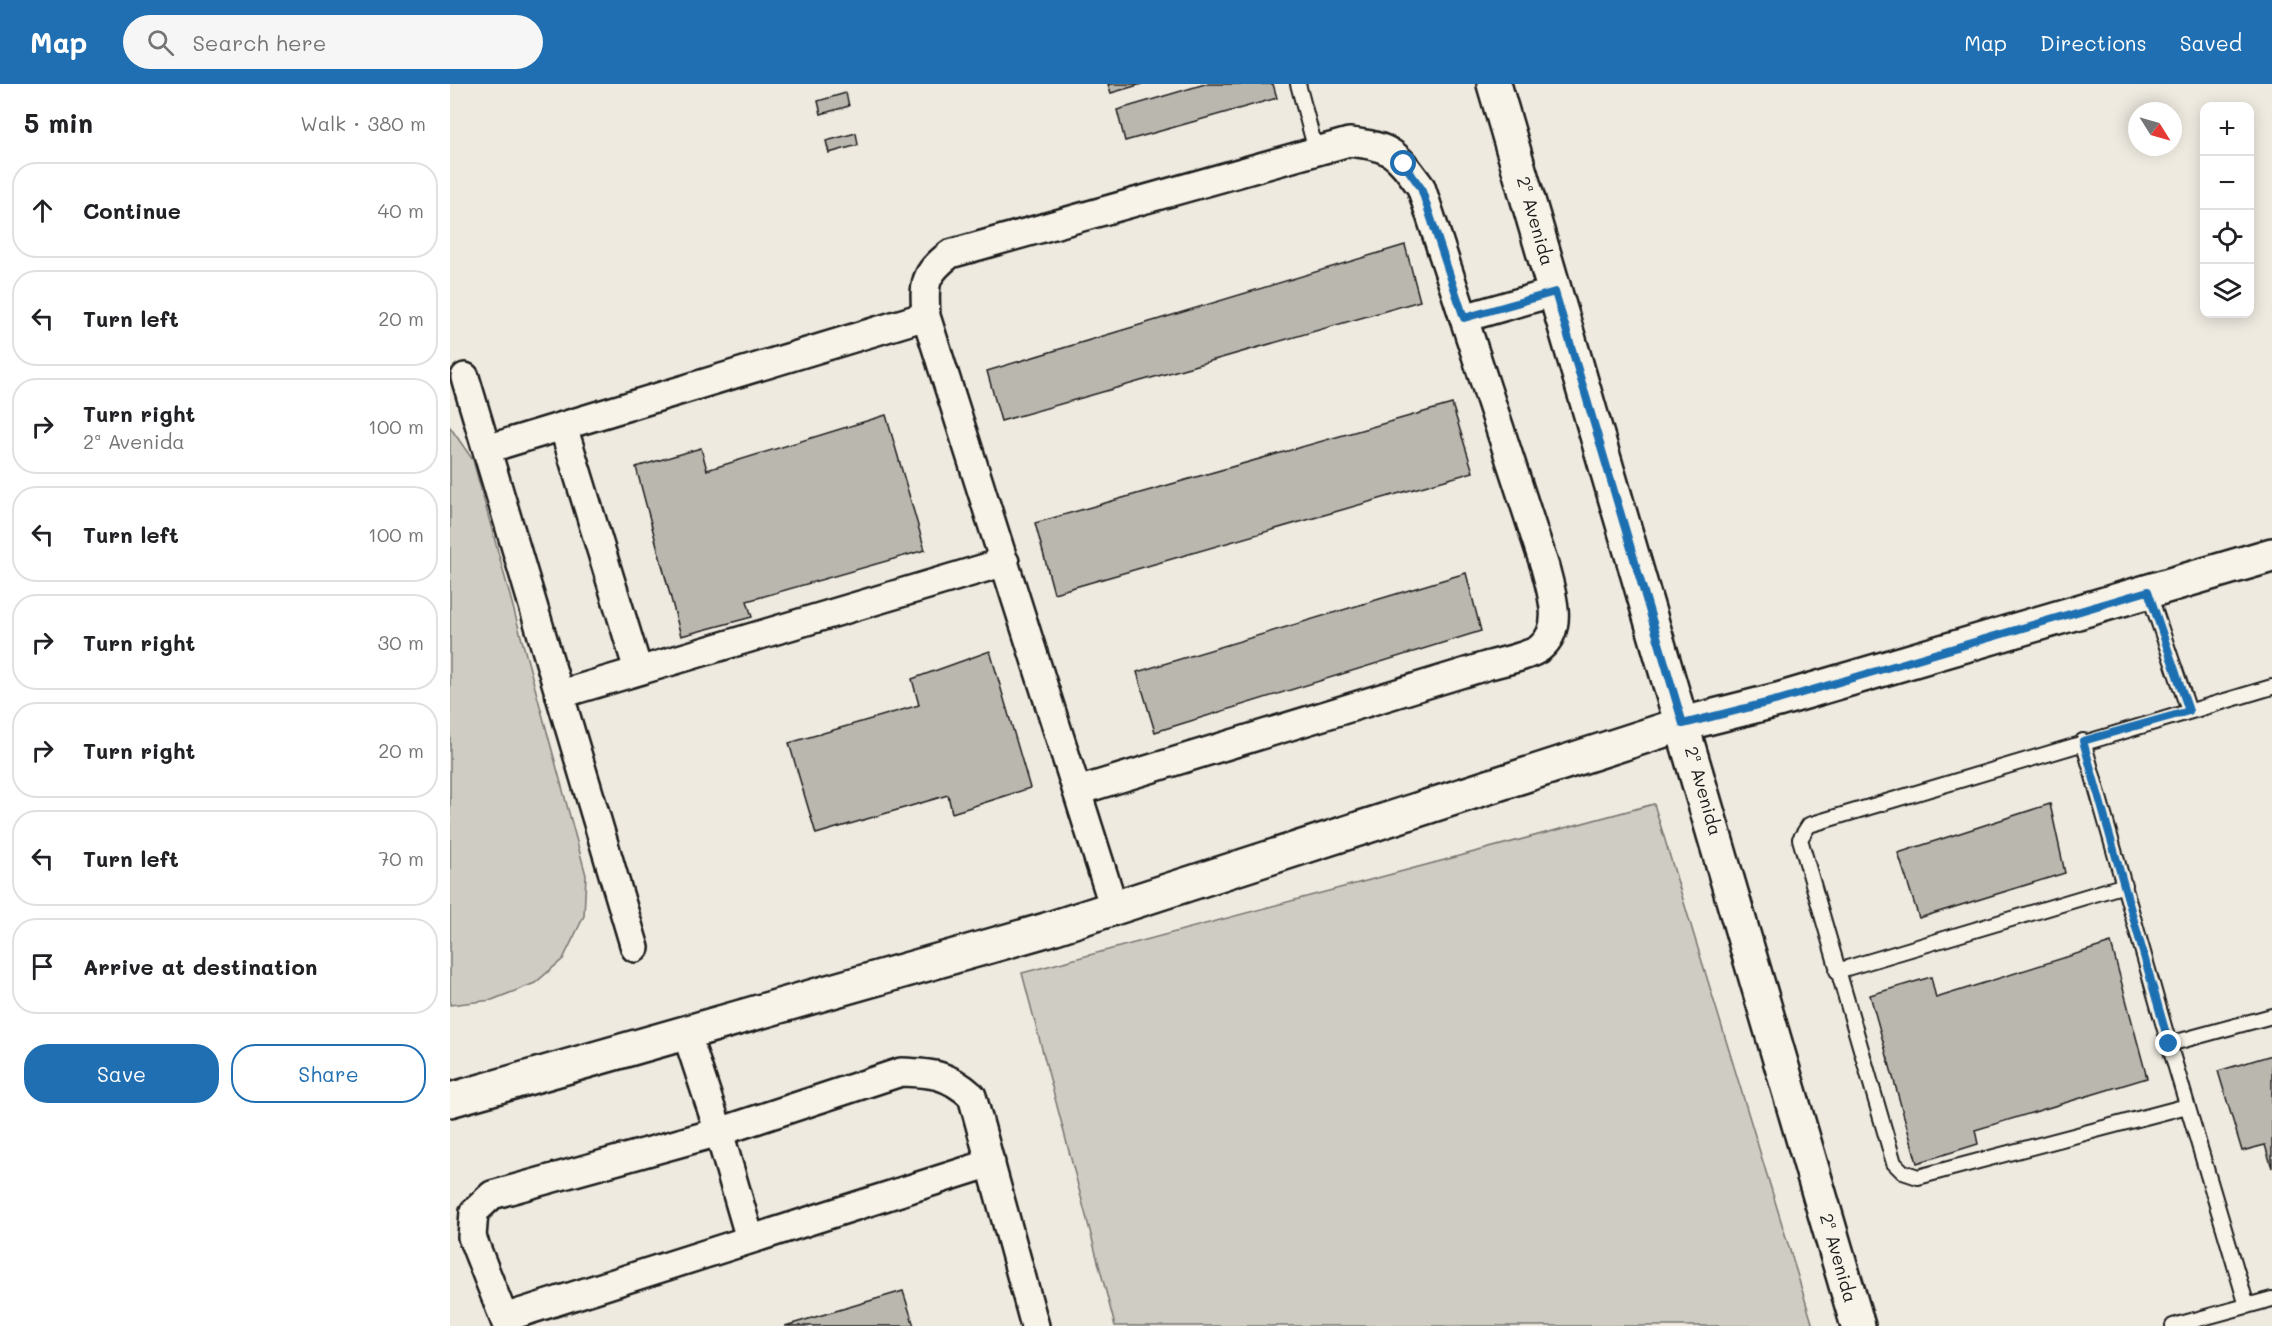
<!DOCTYPE html>
<meta charset="utf-8">
<style>
body{margin:0;font-family:Mali,sans-serif;background:#f6f6f6;color:#202124}
.controls{position:absolute;right:18px;top:18px;display:grid;overflow:hidden;border-radius:12px;box-shadow:0 3px 15px #0003}
.controls button{width:54px;height:54px;display:grid;place-items:center;padding:0;border:0;border-bottom:2px solid #e0e0e0;background:#fff;color:#202124;font:30px sans-serif}
.compass{position:absolute;left:1678px;top:18px;width:54px;height:54px;border-radius:50%;background:#fff;box-shadow:0 3px 15px #0003;rotate:127deg}
.stop{position:absolute;width:18px;height:18px;margin:-14px;border:4px solid #1f6fb2;border-radius:50%;background:#fff}
.stop.end{background:#1f6fb2;border-color:#fff;box-shadow:0 2px 6px #0008}
.list{margin:0;padding:0;list-style:none}
h2{display:flex;justify-content:space-between;align-items:center;height:78px;margin:0;padding:0 24px;font-size:26px}
h2 small{font-size:20px;font-weight:400;color:#757577}
.list li{display:grid;grid-template-columns:39px 1fr auto;gap:18px;align-items:center;box-sizing:border-box;height:96px;margin:0 12px 12px;padding:0 12px;border:2px solid #e0e0e0;border-radius:24px}
.list b{display:block;font-size:22px;white-space:nowrap}
.list p{margin:0;font-size:20px;white-space:nowrap;color:#757577}
.list em{font-size:20px;font-style:normal;color:#757577}
.actions{display:flex;gap:12px;padding:18px 24px}
.actions a{flex:1;padding:14px 0;border:2px solid #1f6fb2;border-radius:24px;text-align:center;font-size:21px;color:#1f6fb2}
.actions .main{background:#1f6fb2;color:#fff}
.icon{flex:none;width:33px;height:33px;fill:none;stroke:currentColor;stroke-width:2;stroke-linecap:round;stroke-linejoin:round}
.map{position:relative;flex:none;width:1822px;height:1242px;overflow:hidden}
header{display:flex;align-items:center;gap:36px;box-sizing:border-box;height:84px;padding:0 30px;background:#1f6fb2;color:#fff}
header strong{font-size:28px}
nav{display:flex;gap:33px;margin-inline-start:auto;font-size:21px}
.search{width:420px;height:54px;background:#f6f6f6;display:flex;align-items:center;gap:15px;box-sizing:border-box;padding:0 21px;border-radius:33px;color:#757577;font-size:22px}
main{display:flex}
aside{flex:1;background:#fff}
.map>svg:first-child{display:block}
.green{fill:#cfccc3;stroke:#767470;stroke-width:1.5}
.building{fill:#bab7af;stroke:#1c1c1c;stroke-width:1.5}
.lines{fill:none;stroke-linecap:round;stroke-linejoin:round}
.lane-casing{stroke:#1c1c1c;stroke-width:18}
.street-casing{stroke:#1c1c1c;stroke-width:32}
.secondary-casing{stroke:#1c1c1c;stroke-width:38}
.lane{stroke:#f7f3e8;stroke-width:14}
.street{stroke:#f7f3e8;stroke-width:27}
.secondary{stroke:#f7f3e8;stroke-width:33}
.route{stroke:#1f6fb2;stroke-width:8}
.labels{text-anchor:middle;stroke-width:4.5;stroke-linejoin:round;paint-order:stroke}
.street-label{font-size:18px;fill:#1c1c1c;stroke:#f7f3e8}
</style>
<header>
<strong>Map</strong>
<div class="search"><svg class="icon" aria-label="search" viewBox="0 0 24 24"><circle cx="10" cy="10" r="6"/><path d="M15 15l6 6"/></svg>Search here</div>
<nav><a>Map</a><a>Directions</a><a>Saved</a></nav>
</header>
<main>
<aside>
<h2>5 min<small>Walk · 380 m</small></h2>
<ul class="list">
<li><svg class="icon" aria-label="ahead" viewBox="0 0 24 24"><path d="M12 20V5M6 11l6-6 6 6"/></svg><div><b>Continue</b></div><em>40 m</em></li>
<li><svg class="icon" aria-label="left" viewBox="0 0 24 24"><path d="M17 20v-9H6M10 6l-5 5 5 5"/></svg><div><b>Turn left</b></div><em>20 m</em></li>
<li><svg class="icon" aria-label="right" viewBox="0 0 24 24"><path d="M7 20v-9h11M14 6l5 5-5 5"/></svg><div><b>Turn right</b><p>2ª Avenida</p></div><em>100 m</em></li>
<li><svg class="icon" aria-label="left" viewBox="0 0 24 24"><path d="M17 20v-9H6M10 6l-5 5 5 5"/></svg><div><b>Turn left</b></div><em>100 m</em></li>
<li><svg class="icon" aria-label="right" viewBox="0 0 24 24"><path d="M7 20v-9h11M14 6l5 5-5 5"/></svg><div><b>Turn right</b></div><em>30 m</em></li>
<li><svg class="icon" aria-label="right" viewBox="0 0 24 24"><path d="M7 20v-9h11M14 6l5 5-5 5"/></svg><div><b>Turn right</b></div><em>20 m</em></li>
<li><svg class="icon" aria-label="left" viewBox="0 0 24 24"><path d="M17 20v-9H6M10 6l-5 5 5 5"/></svg><div><b>Turn left</b></div><em>70 m</em></li>
<li><svg class="icon" aria-label="arrive" viewBox="0 0 24 24"><path d="M6 21V4h12l-3 4 3 4H6"/></svg><div><b>Arrive at destination</b></div></li>
</ul>
<div class="actions"><a class="main">Save</a><a>Share</a></div>
</aside>
<div class="map">
<svg width="1822" height="1242" viewBox="0 0 1822 1242">
<rect width="100%" height="100%" fill="#eeeae0"/>
<filter id="ink" filterUnits="userSpaceOnUse"><feTurbulence type="fractalNoise" baseFrequency=".0167" numOctaves="2"/><feDisplacementMap in="SourceGraphic" scale="12" xChannelSelector="R" yChannelSelector="G"/><feConvolveMatrix kernelMatrix="1 2 1 2 8 2 1 2 1" color-interpolation-filters="sRGB"/></filter>
<g filter="url(#ink)">
<path class="green" d="M0,343L23,376L136,791L134,832L113,875L85,899L42,916L0,921Z
M1204,720L1363,1242H665L572,889Z"/>
<path class="building" d="M658,0H692L661,9Z
M755,0H823L827,14L675,57L667,26Z
M396,9L399,22L371,30L368,17Z
M406,49L408,61L379,69L376,57Z
M955,161L970,217L551,337L537,287Z
M1002,320L1023,388L604,509L585,439Z
M436,331L475,466L297,517L302,533L231,552L186,383L251,364L257,386Z
M1016,489L1031,547L705,648L687,588Z
M540,567L580,704L502,729L498,711L366,750L339,659L469,621L462,595Z
M1600,720L1615,789L1469,834L1448,769Z
M1661,859L1697,994L1525,1046L1528,1060L1467,1079L1420,911L1481,893L1486,914Z
M1822,971V1084L1815,1061L1792,1067L1768,987Z
M453,1207L464,1242H335Z"/>
<g class="lines">
<defs>
<path id="lane" d="M848,0L866,67
M1698,507L1739,627
M1633,657L1719,960L1797,1222
M1387,887L1675,801
M1719,960L1822,932
M1737,1022L1468,1093L1453,1088L1444,1079L1350,755L1359,741L1822,603
M1723,1242L1822,1215"/>
<path id="street" d="M1014,234L1105,208
M15,293L185,864
M113,342L188,586
M37,365L476,232
M111,610L555,478
M628,707L1036,582C1050,578 1080,572 1090,564C1115,544 1101,508 1095,483L971,103C947,70 942,62 899,58L500,170C473,191 474,199 476,232L664,824
M236,948L269,1048L300,1155
M54,1234L541,1079
M57,1242L22,1153L24,1128L42,1111L269,1048L451,988C482,989 498,990 522,1012L585,1242"/>
<path id="secondary" d="M1044,0L1408,1242
M0,1016L596,846L1233,640L1328,616L1822,471"/>
</defs>
<use href="#lane" class="lane-casing"/>
<use href="#street" class="street-casing"/>
<use href="#secondary" class="secondary-casing"/>
<use href="#lane" class="lane"/>
<use href="#street" class="street"/>
<use href="#secondary" class="secondary"/>
</g>
</g>
<g class="lines" filter="url(#ink)">
<path class="route" d="M954,80L971,104L1014,234L1105,208L1233,640L1328,616L1698,507L1739,627L1633,657L1719,960"/>
</g>
<g class="labels">
<g class="street-label">
<text transform="translate(1085 137) rotate(74)" y="6">2ª Avenida</text>
<text transform="translate(1253 707) rotate(74)" y="6">2ª Avenida</text>
<text transform="translate(1388 1174) rotate(74)" y="6">2ª Avenida</text>
</g>
</g>
</svg>
<div class="controls">
<button>+</button>
<button>−</button>
<button><svg class="icon" aria-label="locate" viewBox="0 0 24 24"><circle cx="12" cy="12" r="6"/><path d="M12 2v4M12 18v4M2 12h4M18 12h4"/></svg></button>
<button><svg class="icon" aria-label="layers" viewBox="0 0 24 24"><path d="M12 4l9 5-9 5-9-5zM3 14l9 5 9-5"/></svg></button>
</div>
<svg class="compass" viewBox="-18 -18 36 36"><path d="M0-13l5 13h-10z" fill="#e53935"/><path d="M0 13l5-13h-10z" fill="#757577"/></svg>
<div class="stop" style="left:954px;top:80px"></div>
<div class="stop end" style="left:1719px;top:960px"></div>
</div>
</main>
